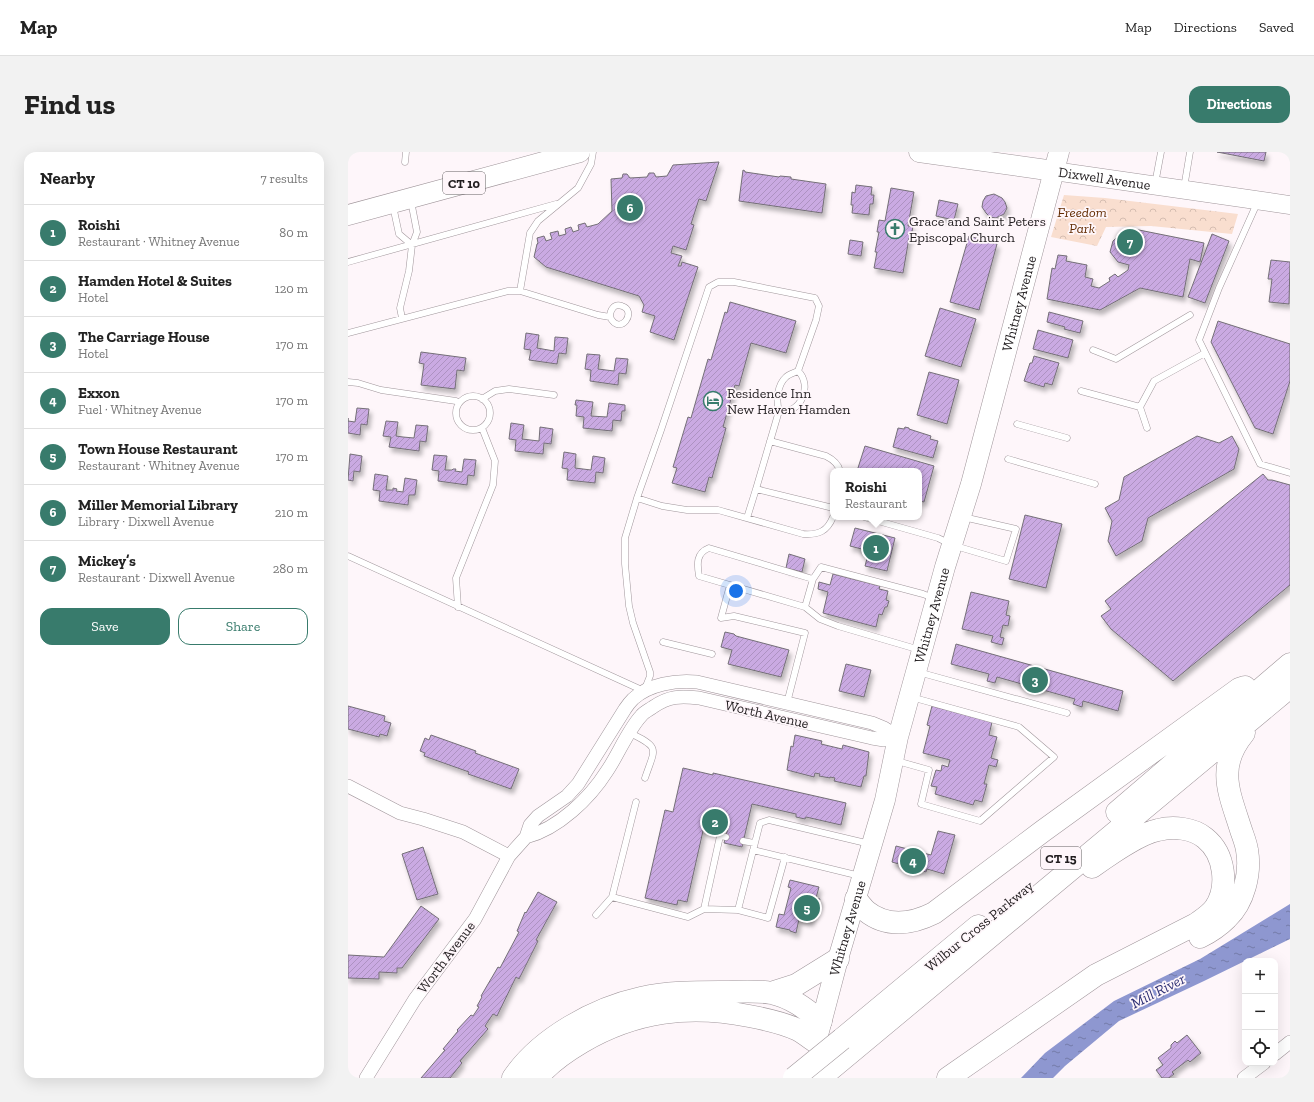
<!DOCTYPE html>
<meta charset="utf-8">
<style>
body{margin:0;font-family:"Zilla Slab",serif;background:#f2f2f2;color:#222}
.controls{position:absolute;right:12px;bottom:12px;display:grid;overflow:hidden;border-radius:8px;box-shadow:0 4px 16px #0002}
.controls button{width:36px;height:36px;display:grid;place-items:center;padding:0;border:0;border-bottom:1px solid #e0e0e0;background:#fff;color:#222;font:20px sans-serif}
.you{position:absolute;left:388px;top:439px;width:14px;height:14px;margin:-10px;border:3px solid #fff;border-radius:50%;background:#1a73e8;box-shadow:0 0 0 6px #1a73e833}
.badge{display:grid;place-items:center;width:26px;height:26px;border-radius:50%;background:#387b6c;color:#fff;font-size:13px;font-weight:700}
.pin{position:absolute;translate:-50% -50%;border:2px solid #fff;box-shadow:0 1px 4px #0006}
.popup{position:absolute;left:482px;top:316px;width:92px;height:52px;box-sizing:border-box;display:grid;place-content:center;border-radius:8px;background:#fff;filter:drop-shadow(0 1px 3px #0005);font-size:13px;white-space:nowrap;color:#767676}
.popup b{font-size:15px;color:#222}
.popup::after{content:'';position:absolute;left:50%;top:100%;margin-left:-8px;border:8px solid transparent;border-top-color:#fff}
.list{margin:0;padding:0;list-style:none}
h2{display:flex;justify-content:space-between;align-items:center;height:52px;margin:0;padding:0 16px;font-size:17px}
h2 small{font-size:13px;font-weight:400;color:#767676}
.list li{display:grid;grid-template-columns:26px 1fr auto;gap:12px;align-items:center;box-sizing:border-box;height:56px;padding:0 16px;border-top:1px solid #e0e0e0}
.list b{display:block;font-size:15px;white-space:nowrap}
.list p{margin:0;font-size:13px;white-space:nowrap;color:#767676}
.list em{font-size:13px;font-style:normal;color:#767676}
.actions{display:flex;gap:8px;padding:12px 16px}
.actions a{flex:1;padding:9px 0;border:1px solid #387b6c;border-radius:12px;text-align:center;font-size:14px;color:#387b6c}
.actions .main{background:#387b6c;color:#fff}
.icon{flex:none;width:22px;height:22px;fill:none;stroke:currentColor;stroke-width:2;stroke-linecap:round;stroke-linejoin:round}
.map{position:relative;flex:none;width:942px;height:926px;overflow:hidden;border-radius:12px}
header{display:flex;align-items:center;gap:24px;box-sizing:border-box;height:56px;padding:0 20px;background:#fff;border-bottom:1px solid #e0e0e0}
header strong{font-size:19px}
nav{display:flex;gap:22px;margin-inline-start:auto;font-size:14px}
.intro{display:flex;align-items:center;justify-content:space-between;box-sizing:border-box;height:96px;padding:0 24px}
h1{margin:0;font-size:28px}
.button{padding:10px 18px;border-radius:12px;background:#387b6c;color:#fff;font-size:14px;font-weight:700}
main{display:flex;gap:24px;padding:0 24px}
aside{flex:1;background:#fff;border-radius:12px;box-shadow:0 4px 16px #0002}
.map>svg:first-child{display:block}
.park{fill:url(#park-crowns)}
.water{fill:url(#water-ripples)}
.building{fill:url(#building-hatch);stroke:#746f77;filter:url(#shadow)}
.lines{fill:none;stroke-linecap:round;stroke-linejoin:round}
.lane-casing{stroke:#a0969b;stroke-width:7}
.street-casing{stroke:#a0969b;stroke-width:14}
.secondary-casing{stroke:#a0969b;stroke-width:19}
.primary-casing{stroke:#a0969b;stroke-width:21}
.highway-casing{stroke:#a0969b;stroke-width:23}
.lane{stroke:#fff;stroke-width:6}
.street{stroke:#fff;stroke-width:13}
.secondary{stroke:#fff;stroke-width:18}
.primary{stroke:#fff;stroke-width:20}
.highway{stroke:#fff;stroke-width:22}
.highway-bridge-casing{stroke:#a0969b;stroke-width:23;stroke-linecap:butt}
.highway-bridge{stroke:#fff;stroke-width:22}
.labels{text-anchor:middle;stroke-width:3.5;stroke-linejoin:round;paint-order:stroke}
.shield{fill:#fef6fa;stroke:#635e61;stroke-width:1}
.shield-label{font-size:13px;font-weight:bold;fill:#211d1f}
.street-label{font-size:14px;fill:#211d1f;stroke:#fef6fa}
.park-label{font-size:14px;font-style:italic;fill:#632d03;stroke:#fef6fa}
.poi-label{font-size:14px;fill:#211d1f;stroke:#fef6fa;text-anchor:start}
.water-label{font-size:15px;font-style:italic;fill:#2f3175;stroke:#fef6fa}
</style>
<header>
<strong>Map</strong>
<nav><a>Map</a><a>Directions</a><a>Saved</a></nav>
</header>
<div class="intro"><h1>Find us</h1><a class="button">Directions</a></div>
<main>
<aside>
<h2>Nearby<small>7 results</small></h2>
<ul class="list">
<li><span class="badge">1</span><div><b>Roishi</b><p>Restaurant · Whitney Avenue</p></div><em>80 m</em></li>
<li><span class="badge">2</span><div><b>Hamden Hotel &amp; Suites</b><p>Hotel</p></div><em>120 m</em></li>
<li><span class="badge">3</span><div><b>The Carriage House</b><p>Hotel</p></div><em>170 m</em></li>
<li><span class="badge">4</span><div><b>Exxon</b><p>Fuel · Whitney Avenue</p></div><em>170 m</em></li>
<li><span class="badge">5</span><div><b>Town House Restaurant</b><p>Restaurant · Whitney Avenue</p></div><em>170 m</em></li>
<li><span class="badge">6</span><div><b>Miller Memorial Library</b><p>Library · Dixwell Avenue</p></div><em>210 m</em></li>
<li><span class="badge">7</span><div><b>Mickey’s</b><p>Restaurant · Dixwell Avenue</p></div><em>280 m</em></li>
</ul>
<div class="actions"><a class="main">Save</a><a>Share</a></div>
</aside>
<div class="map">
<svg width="942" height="926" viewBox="0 0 942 926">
<defs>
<pattern id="park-crowns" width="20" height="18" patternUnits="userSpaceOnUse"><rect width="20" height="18" fill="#f9decf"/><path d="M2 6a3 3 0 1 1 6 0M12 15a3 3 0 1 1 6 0" fill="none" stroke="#d5beb1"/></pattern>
<pattern id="water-ripples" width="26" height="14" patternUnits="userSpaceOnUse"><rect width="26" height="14" fill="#8e97d0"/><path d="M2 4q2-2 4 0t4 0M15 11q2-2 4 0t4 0" fill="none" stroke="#747ba8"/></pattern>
<pattern id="building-hatch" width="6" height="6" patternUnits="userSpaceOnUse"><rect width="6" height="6" fill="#caaae2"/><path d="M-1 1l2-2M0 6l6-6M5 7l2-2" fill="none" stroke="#ad92c1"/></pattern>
<filter id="shadow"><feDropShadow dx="2.5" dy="4.5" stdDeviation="2" flood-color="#0004"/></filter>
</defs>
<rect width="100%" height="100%" fill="#fef6fa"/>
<path class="park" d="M716,43L757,46L890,62L884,82L803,74L758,75L749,94L703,85Z"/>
<path class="water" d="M942,752V787L856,829L771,869L717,914L705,926H673L697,901L766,849L852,807Z"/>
<path class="building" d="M869,0H918L916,9Z
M371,10L358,49L351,47L343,72L346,73L338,98L325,94L323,101L334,104L330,114H333L334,110L350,115L326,188L302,180L307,164L294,160L296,153L291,144L198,115L186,105L189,92L190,91L189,86L196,84L198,89L204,87L202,81L210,79L211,84L218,82L217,77L223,75L225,80L231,78L230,73L237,71L239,75L250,72L264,59L263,27L274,26L275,22H279L282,26L299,25L301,21H306L308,25L319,24L325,13Z
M395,18L397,19V20L431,25L432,24L443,25V27L478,32L474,61L391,49Z
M508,33L524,35L523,43H526L525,52H522L521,63L504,61L505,53H503L504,40L507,41Z
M543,36L566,40L560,74H565L563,86H561L555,121L526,116L529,100H527L531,80H529L531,68L537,69Z
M646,42L654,46L657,50L659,56L656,62L648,66L642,65L638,61L634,55L635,49L638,44Z
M591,48L610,52L606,68L588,64Z
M786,77L856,91L852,110L842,107L835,145L792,136L752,158L699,147L704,116L707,117L710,103L719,104L718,109L739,113L737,125L745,127L743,134L751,136L762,129L761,126L767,122L770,125L780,118L781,113L770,110L762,100L765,89L775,80L785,82Z
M864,82L881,89L857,151L840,145Z
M621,84L649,92L631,158L602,150Z
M502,88L515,90L513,104L500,102Z
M923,108L942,110L941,152L921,150L924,127H920Z
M382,150L448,169L438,201L403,191L391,234L387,233L375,275L378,276L364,326L361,325L357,340L324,331L329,316L325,315L340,265L343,266L360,207L363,208L377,160L379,161Z
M592,156L628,167L613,215L577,204Z
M701,160L735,169L732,181L716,177L717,175L699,170Z
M870,169L942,192V229L925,282L907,276L863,190Z
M690,178L725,188L720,206L685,197Z
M178,181L191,183L189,196L206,199L207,185L220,186L218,202L211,201L209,212L181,208L183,198L176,197Z
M73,200L118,206L116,219L109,218L107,237L73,233L76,212L71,211Z
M239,202L252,203L250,217L266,219L268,206L280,207L278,222L271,221L270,233L242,229L243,218L237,217Z
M686,204L711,211L704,233L697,231L696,235L676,229L682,211H684Z
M581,220L611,228L599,272L569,263Z
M228,248L245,250L243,264L259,265L261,251L277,253V259H274L273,269L265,268L264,279L235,276L236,265L228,264L229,253H227Z
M9,256L21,257L19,273L13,272L12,283L0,281V266V269L7,270Z
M38,269L50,270L48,284L55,285L66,286L68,273L80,274L78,290L72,289L71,299L41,295L43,285L35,284Z
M163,271L176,273L174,287L191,289L192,275L205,277L203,292L196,291L195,302L167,299L168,288L161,287Z
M557,275L561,276V277L583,284L582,287L590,289L585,306L545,295L550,276L556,277Z
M849,284L871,291L884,284L891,297L886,317L800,366L794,389L768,404L760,389L764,369L757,356L771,348L776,325Z
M517,294L586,314L576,350L571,349V319H509Z
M216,300L228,302L227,316L243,318L245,304L257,306L255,321L248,320L247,331L219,328L220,317L214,316Z
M2,302L14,304L12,320L6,319L5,329L0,328Z
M86,303L99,304L97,318H104L105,317H108L107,319L114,320L116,307L128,308L126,324L120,323L119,333L90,329L91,319L84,318Z
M27,322L40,324L38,338H45V336L49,337L48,339L55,340L57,326L69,328L67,343H61L60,353L31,349L32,339L25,338Z
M915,322L920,328H924L942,333V433L825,529L763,477L753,464L763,457L757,449Z
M677,363L714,372L698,436L661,427Z
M507,376L547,386L539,419L517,414L521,399L502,394Z
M441,402L457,407L454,420L438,416Z
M485,422L532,434L531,437L540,439L538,448L541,449L539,455H537L534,463L531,462L528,475L475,461L480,440L470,437L471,430L482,433Z
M623,440L661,449L658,463L662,464L660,474L655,473L652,485L656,486L654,493L643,490L645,484L614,477Z
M377,480L386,482L388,484L441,498L433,525L380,512L384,498L373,495Z
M608,492L775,539L770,559L735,549L734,555L725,552L727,547L649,525L647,531L639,529L641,522L603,512Z
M498,512L523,518L516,545L491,539Z
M0,554L37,564L36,569L43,571L39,584L32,582L31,585L0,577Z
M584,554L644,570L641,583L649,585L643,606L650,608L648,615L641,613L636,632H639L634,650L627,648L625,653L587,642L589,635L583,634L588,618L593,619L594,613L600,615L602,608L575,601L582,574L579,573Z
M83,583L128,599L127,601L171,617L163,637L120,622L121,620L76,604L77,601L72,599L77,586L81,588Z
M447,583L474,589L473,592L494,597L495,593L521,600L518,624H516L513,635L486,629L487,626L482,625V626L471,624L472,622L467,621L466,625L439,618L443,594L445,595Z
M335,616L365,623V621L498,651L493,673L458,665L457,667L448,665V662L404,652L394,695L376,691L380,676L357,670L339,750L330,748L329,753L297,746L317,658L325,660Z
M590,679L607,683L596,722L579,717L578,720L544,710L548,694L583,703Z
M75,695L90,742L69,748L54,702Z
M442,728L471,735L468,746L472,747L470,753L467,752L463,770L451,767L448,781L442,779V778L428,775L431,762L436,763L443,736L440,735Z
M190,740L209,750L188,788L190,789L171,827L168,825L149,864L145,862L137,874L140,877L112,909L114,911L102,926H73L97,898L95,897L110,879L109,878L123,863L125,864L131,855L129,854L134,845L133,844L150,815L152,816L171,780L169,779L177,760L178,761Z
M73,754L91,767L54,816H49V821L31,820V827L0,826V803L36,805Z
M839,883L853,901L842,910L840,908L824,920L826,922L821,926H814L808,918L815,913L810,906L823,896V893L827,889L829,891Z"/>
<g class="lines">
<defs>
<path id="lane" d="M57,10L58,0
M807,32L813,0
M836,36L842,0
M910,49L871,136L851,188L912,312L942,321
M45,54L51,82L64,93
M0,110L208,52
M172,139L250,163L262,165C272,185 290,159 274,154C266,151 262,158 262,165
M54,166L52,156L61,119L64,93L69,80L63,49
M0,181L160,139H172L182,81L190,69L230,36L243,12L245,0
M745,198L768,207L842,163
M450,219C446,221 441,222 438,225C429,233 428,249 431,259L408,337L485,356
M0,230L10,231L33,238L108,249L111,251
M733,239L792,255L799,276
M108 261a17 17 0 1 1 34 0a17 17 0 1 1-34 0Z
M134,247L147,239L161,237L206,243
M792,255L806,229L857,201
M431,259C453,263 465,233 450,219
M669,272L719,286
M422,289L478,304C484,307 490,311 492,319
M660,307L747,332
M289,346L314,354L339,358H370L455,382C470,383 479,380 485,365
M516,365L590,386L604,393L658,409L668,377L615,365
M399,366L408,337
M0,404L296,539L302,524V520L285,471L281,454L277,412V386L289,346L313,278L361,135L370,130H386L467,146L471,154L468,168L450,219
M382,433L373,466L386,464L457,481L439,551
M110,455L108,426L145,333L147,309L134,276
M457,455L465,427
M315,490L364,502
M572,498L490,474L472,467L457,455L351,424C349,412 348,401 361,396L465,427L473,415L575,442L585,446
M570,520L719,561
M282,581C313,596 307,596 297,626
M549,609L581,618L573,652L632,669L706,605L671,575L563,545
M288,650L264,745L340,765L356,757L390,758L412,671L421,668L522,692
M395,689L406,691
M405,698L512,724
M356,757L372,684L378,685
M390,758L420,766L437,705
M248,763L264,745"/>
<path id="street" d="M0,634L52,661L75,667L115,680L161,704
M178,685C210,677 242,646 259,619C270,603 280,578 293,564C296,560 301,558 305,555C321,544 332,544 351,546L524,586L536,588L550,585
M927,902L942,890
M18,926L67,847L127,767L161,704L178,685L182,673L190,664L219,644L230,632L277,557C279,554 282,550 285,547C301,532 328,528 349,530L524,571L536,576L550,585
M896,926L916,911"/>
<g id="secondary">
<path id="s1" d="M706,19L942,53"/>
</g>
<g id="primary">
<path d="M571,0L706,19"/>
<path d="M0,63L232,0"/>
<path id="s2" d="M470,883L490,807L537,648L550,585L597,415L623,332L711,0"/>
</g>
<path id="highway" d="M769,660L942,512
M508,747C511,751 514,755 518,759C539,776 564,772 586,761L695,679L891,537L897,535
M852,785C862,780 871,774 879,766C896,750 903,721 899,698C898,691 895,684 893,678C881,640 868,615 896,581
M423,841L448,833L490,807
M494,887L630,774
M165,926C192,886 247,856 293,846C319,840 345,840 372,840C387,840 409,838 423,841C443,845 458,857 473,869
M189,926C201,911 217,900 234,890C287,859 341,852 401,864C417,867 436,871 450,878C457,882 462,886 468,890
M472,926L942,535
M600,926L748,823L848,772C855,767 862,763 867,756C881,735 877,702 857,686C845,676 825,674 810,678C790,682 761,703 744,715"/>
</defs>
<use href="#lane" class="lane-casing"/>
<use href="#street" class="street-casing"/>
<use href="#secondary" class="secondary-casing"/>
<use href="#primary" class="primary-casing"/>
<use href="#highway" class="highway-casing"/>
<use href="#lane" class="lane"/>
<use href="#street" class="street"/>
<use href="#secondary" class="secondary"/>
<use href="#primary" class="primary"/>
<use href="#highway" class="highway"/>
<defs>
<path id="highway-bridge" d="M446,926L494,887"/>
</defs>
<use href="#highway-bridge" class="highway-bridge-casing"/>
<use href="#highway-bridge" class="highway-bridge"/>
</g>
<defs>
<symbol id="church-ring" viewBox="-11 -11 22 22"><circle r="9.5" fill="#fef6fa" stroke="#387b6c" stroke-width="1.5"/><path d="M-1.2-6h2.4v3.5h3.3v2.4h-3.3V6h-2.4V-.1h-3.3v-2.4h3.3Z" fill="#387b6c"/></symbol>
<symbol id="hotel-ring" viewBox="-11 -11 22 22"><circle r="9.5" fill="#fef6fa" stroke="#387b6c" stroke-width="1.5"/><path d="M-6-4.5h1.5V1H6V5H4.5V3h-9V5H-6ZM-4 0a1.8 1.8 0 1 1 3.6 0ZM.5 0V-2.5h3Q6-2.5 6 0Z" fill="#387b6c"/></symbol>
</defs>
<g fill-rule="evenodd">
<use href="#church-ring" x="536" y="66" width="22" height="22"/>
<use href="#hotel-ring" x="354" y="238" width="22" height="22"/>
</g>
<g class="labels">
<g class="shield">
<rect x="95" y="20" width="42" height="22" rx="3"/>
<rect x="693" y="695" width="40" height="22" rx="3"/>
</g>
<g class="shield-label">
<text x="116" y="36">CT 10</text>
<text x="713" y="711">CT 15</text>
</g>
<g class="street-label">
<text dy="5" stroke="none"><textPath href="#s1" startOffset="51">Dixwell Avenue</textPath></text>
<text dy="5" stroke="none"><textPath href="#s2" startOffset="759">Whitney Avenue</textPath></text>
<text dy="5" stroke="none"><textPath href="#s2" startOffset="435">Whitney Avenue</textPath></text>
<text transform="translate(419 562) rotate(13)" y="5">Worth Avenue</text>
<text transform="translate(631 774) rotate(-39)" y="5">Wilbur Cross Parkway</text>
<text dy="5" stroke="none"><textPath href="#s2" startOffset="111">Whitney Avenue</textPath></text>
<text transform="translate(98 805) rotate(-53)" y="5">Worth Avenue</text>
</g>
<g class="park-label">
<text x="734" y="65">Freedom<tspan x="734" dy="16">Park</tspan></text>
</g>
<g class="poi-label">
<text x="561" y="74">Grace and Saint Peters<tspan x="561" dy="16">Episcopal Church</tspan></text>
<text x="379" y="246">Residence Inn<tspan x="379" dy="16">New Haven Hamden</tspan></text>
</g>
<g class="water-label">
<text transform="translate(810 839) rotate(-27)" y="5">Mill River</text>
</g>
</g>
</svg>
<div class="controls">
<button>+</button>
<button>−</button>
<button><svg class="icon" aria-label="locate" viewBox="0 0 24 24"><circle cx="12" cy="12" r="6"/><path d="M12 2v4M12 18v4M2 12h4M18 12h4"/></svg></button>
</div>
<div class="you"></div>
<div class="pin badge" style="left:528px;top:396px">1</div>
<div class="popup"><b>Roishi</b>Restaurant</div>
<div class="pin badge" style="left:367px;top:670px">2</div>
<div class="pin badge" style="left:687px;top:528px">3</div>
<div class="pin badge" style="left:565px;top:709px">4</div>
<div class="pin badge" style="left:459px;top:756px">5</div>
<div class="pin badge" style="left:282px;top:56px">6</div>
<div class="pin badge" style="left:782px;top:90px">7</div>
</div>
</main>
